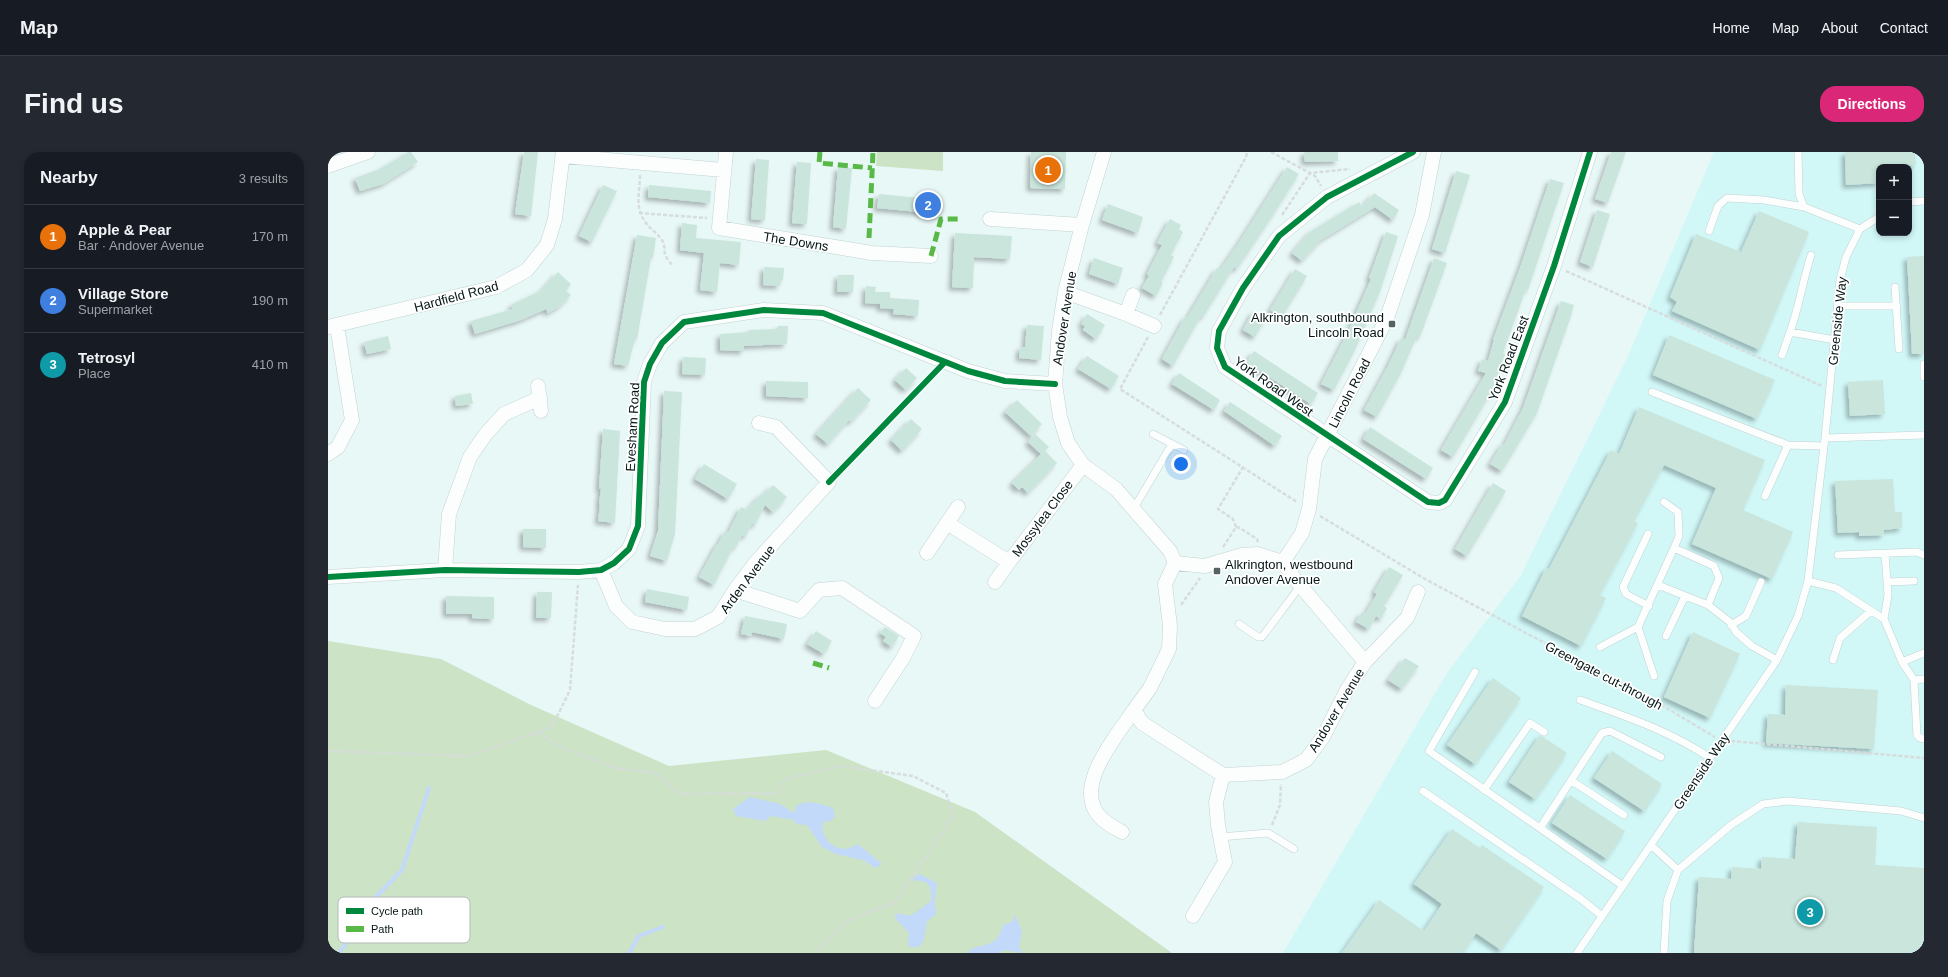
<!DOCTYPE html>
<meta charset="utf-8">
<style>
body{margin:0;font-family:Helvetica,sans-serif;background:#242831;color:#f1f3f6}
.controls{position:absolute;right:12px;top:12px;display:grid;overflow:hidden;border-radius:8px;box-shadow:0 2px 6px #0003}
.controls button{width:36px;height:36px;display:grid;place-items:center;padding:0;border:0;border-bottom:1px solid #363941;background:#171b24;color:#f1f3f6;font:20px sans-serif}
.you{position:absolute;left:853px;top:312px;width:14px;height:14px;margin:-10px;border:3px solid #fff;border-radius:50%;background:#1a73e8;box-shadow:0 0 0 6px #1a73e833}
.badge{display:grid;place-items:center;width:26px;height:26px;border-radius:50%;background:#db2777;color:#fff;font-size:13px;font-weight:700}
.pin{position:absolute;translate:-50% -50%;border:2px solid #fff;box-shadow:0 1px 4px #0006}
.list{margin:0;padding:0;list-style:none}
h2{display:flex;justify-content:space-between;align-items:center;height:52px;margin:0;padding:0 16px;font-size:17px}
h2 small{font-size:13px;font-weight:400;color:#9ea1a6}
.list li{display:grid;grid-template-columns:26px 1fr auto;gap:12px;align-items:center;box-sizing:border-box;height:64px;padding:0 16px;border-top:1px solid #363941}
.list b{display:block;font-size:15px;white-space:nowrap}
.list p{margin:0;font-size:13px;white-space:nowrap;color:#9ea1a6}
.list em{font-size:13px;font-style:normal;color:#9ea1a6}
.map{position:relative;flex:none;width:1596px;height:801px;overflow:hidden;border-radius:16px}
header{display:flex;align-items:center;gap:24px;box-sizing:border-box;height:56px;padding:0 20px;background:#171b24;border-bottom:1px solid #363941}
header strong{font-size:19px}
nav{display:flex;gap:22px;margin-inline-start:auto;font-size:14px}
.intro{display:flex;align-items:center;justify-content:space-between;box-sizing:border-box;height:96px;padding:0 24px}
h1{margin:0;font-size:28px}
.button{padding:10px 18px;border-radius:16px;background:#db2777;color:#fff;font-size:14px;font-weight:700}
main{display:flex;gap:24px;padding:0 24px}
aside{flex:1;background:#171b24;border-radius:16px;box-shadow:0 2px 6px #0003}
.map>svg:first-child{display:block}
.built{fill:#d1f7f7;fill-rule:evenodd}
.green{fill:#cce3c6}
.water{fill:#c2d9fa}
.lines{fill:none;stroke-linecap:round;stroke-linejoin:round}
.stream{stroke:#c2d9fa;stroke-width:4}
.building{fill:#c9e5dc;filter:url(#shadow)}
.lane-casing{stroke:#c3d2d2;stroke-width:8}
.street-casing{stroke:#c3d2d2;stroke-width:15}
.path{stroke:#d7dcdc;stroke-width:2.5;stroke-dasharray:4 2;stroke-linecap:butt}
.lane{stroke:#fcfefe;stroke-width:7}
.street{stroke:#fcfefe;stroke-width:14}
.quiet{stroke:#58b947;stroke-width:5;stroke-dasharray:10 5;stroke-linecap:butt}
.cycleway-casing{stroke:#fff;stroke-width:8}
.cycleway{stroke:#00873e;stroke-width:6}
.poi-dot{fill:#546464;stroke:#fff;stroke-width:1.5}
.labels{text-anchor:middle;stroke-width:3.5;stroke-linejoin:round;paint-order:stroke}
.street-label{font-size:13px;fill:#041515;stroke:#fff}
.poi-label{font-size:13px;fill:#041515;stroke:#fff;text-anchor:end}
.key{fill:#fff;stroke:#b4b9b9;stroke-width:1}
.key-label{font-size:11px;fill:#041515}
</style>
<header>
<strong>Map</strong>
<nav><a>Home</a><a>Map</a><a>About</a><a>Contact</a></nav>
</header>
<div class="intro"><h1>Find us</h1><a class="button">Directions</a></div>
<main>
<aside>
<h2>Nearby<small>3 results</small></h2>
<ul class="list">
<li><span class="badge" style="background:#e8710a">1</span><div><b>Apple &amp; Pear</b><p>Bar · Andover Avenue</p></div><em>170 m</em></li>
<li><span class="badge" style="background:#3f7fe0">2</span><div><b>Village Store</b><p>Supermarket</p></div><em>190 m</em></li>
<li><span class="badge" style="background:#0f9aa8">3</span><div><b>Tetrosyl</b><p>Place</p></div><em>410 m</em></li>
</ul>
</aside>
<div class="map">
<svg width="1596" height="801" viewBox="0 0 1596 801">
<defs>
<filter id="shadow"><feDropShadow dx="-3.5" dy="3.5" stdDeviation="2" flood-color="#0004"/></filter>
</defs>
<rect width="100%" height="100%" fill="#e8f8f7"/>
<path class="built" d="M1386,0H1596V801H955L1119,521L1193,423L1300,204ZM1551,15H1581V81H1551Z"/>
<path class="green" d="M549,0H615V19L548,14Z
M0,489L113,507L203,553L341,614L498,598L647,660L844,801H0Z"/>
<path class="water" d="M422,645L452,652L466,661L469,653C483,647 491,652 505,656L507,664L503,669L495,670C492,682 501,695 515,697C520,697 526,694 530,692L554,712L547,716L535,708L508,702L494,695L479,673L468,672L466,668L443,664L437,669L408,664L405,657Z
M591,722L609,731C609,737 607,742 607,748C606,753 608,757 608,762C605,765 601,767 599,770C596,779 599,801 580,794L581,781L568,767L567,763L572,761L575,763H584L603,749C604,736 602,727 586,729L585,726Z
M687,762L694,780L691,795L695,801L676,798L671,801H638C655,787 667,801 675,773L685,769Z"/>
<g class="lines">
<path class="stream" d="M11,801L28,777L29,761L46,747L74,718L101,636
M301,801L311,784L335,775"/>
</g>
<path class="building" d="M80,0H83L90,10L55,32L32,39L27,26L52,17Z
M196,0H210L203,64L187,62Z
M703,0H738L737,37L702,36Z
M976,0H1010V9L977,10Z
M1283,0H1298L1280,51L1267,47Z
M1517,0H1587L1588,13L1551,15V31L1518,33Z
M428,7L441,8L437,68L423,67Z
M469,10L483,11L479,72L464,71Z
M510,15L524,16L518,77L505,75Z
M959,15L971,22L945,63L909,117L906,115L875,165L873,164L845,214L834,207L857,165L859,166L889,116L892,118L910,92Z
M1128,19L1142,23L1117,101L1104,97Z
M1222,27L1236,31L1200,138L1198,137L1175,201L1177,202L1167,234L1125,305L1113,298L1158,221L1150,219L1154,207L1160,209L1166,188H1165L1193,113Z
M275,33L289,39L264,90L251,84Z
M321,33L383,39L382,51L320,45Z
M1046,41L1071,58L1065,68L1047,55L993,88L974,109L964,101L982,80L1031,50L1034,55Z
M551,42L613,48L612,62L549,56Z
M780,52L815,65L810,81L774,68Z
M1269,58L1282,62L1265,115L1252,110Z
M1431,59L1481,80L1432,198L1344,159L1349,150L1342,145L1368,82L1413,100Z
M842,67L853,73L851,77L855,80L843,103L846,105L833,130L835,131L828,144L814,136L821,124L819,122L834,93L829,91Z
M354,71L369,73L368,86L413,90L411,113L392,111L389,140L372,138L376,101L352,98Z
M1058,80L1070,84L1052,140L1027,198L1006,238L993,232L1019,182L1043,127L1041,126Z
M627,81L684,84L682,107L646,105L645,136L624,135Z
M309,83L328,86L325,106H323L309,187H307L300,214L286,212Z
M1596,104V202H1584L1579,105Z
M766,106L795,116L790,132L761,122Z
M1106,106L1119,111L1092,185L1089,184L1073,221L1049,265L1036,258L1060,214L1073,186L1077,188Z
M436,115L456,116L455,128H452V134L435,133Z
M967,117L979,124L954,165L942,158Z
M230,120L243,132L238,139L243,143L232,154L220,161L218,157L193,168L147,182L143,169L185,157L183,153L214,138Z
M510,123H526L525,140H509Z
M538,134L548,135L547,140H562V146L591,148L590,164L565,162L566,157L552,156V152L537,151Z
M1233,149L1246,153L1243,164L1209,261L1174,319L1162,312L1174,292L1176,293L1195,256Z
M925,159L938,166L927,185L915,178Z
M759,162L777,173L768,187L755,178L757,174L753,172Z
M699,173L716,174L713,208L691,206L692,195H697Z
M450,174H460L459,192L416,194V199L392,198V182L421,180V178L450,177Z
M1341,183L1447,228L1429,267L1325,223Z
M60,184L63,197L39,202L36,190Z
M926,199L990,241L983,252L918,210Z
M759,204L791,224L783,237L750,217Z
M355,205L378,206L377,223L354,222Z
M578,216L589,226L578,238L567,228Z
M851,221L892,248L886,258L844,232Z
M1555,228L1557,262L1522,264L1520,230Z
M438,229L480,230V246L438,244Z
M530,236L543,248L523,270L521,268L500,292L488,282Z
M336,239L354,240L347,382L339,409L322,404L330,379Z
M143,241L145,252L128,254L127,244Z
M689,248L714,272L703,284L677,260Z
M902,250L954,284L947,294L896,259Z
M1311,255L1437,308L1415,358L1465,380L1444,427L1364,392L1388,336L1336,313L1306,369L1310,371L1272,443L1278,446L1253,494L1194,464L1218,416L1221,417L1283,298L1291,302Z
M583,267L594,277L574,299L563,288Z
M1042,275L1105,316L1098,327L1035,287Z
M275,277L292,279L287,371L270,369L272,353L271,352L273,337L271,336Z
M707,282L721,295L717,299L729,311L700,341L694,335L691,338L684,331L713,302L700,290Z
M376,312L409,332L400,347L367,327Z
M1565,327L1567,360H1574V376L1556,378V383L1531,384V380L1510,381L1507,329Z
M1165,331L1178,339L1139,404L1127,397Z
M445,333L459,345L445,360L437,353L427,373L424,371L418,384L414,383L408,395L406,394L386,433L371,425L389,392H390L397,379L400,381L413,355L419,358L433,342L435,343Z
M195,377H218V396L195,395Z
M1061,415L1075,423L1056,454L1059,456L1053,467L1048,464L1041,477L1028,470L1034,460L1037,462L1049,442L1046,440Z
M319,437L361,445L359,458L317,450Z
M209,440H224L223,466H208Z
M118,444L166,445V467L144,466V462H118Z
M417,464L459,472L456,487L424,480L423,484L413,482Z
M557,475L571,484L564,495L555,489L558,485L552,481Z
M488,479L504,489L496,502L479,492Z
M1365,480L1412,502L1382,566L1336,545Z
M1077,506L1091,514L1074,537L1060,528Z
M1165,526L1193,546L1147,612L1119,593Z
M1458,533L1550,538L1546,597L1438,591L1440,562L1457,563Z
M1212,583L1239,601L1207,647L1181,630Z
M1284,599L1334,632L1316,659L1266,626Z
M1242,643L1297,679L1279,707L1224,671Z
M1470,670L1549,675L1547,713L1596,716V801H1366L1371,725L1403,727L1404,715L1433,717L1434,705L1467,707Z
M1124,677L1152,696L1154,693L1216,735L1173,798L1148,781L1135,801H1014L1051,748L1096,779L1114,752L1086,732Z"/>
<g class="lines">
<defs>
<path id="lane" d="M1470,0L1471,42L1476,55
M1581,50L1596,49
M1381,79L1390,54L1399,46L1436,48L1476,55L1532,77
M1483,103C1475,128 1471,155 1462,180L1507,188
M1567,135L1571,197
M1510,154H1569
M1454,203L1462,180
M1596,212V225
M1324,240L1460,293L1496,294
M825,282L856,298
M1497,286L1596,283
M1437,344L1460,293
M806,356L844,292
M1320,382L1295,435L1298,442L1321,454
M1346,396L1386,414L1391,426L1380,453
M1557,402L1560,443L1556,467L1574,510L1586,528L1589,583L1592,586L1596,587
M1510,403L1589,400L1596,403
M1480,429L1508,436L1556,467
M1559,430L1586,429
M1330,433L1380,453L1402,470L1408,480L1424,494L1449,508
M911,472L930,485H934L973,433
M1403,473L1418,464L1433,430
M1310,475L1326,524
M1338,484L1357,444
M1272,495L1310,475L1346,396L1351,384L1350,360L1336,350
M1505,508L1512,486L1543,459
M1574,510L1596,501
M1147,520L1101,599L1295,734
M1586,528L1596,527
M1252,548C1297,564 1342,579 1382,606
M1244,629L1296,663
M1156,638L1202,571L1216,580
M1095,639L1253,747L1274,764
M1212,676L1274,581L1282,579L1333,605
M892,685L940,681L966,697
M1323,693L1350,718
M1249,801L1449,508L1470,464L1480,429L1497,286L1512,128L1518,105L1532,77L1551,65
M1336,801L1339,749L1350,718L1403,673L1435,652L1459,649L1573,659L1596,666"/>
<path id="street" d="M398,0L391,76L544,101L603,104
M776,0L754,73L737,140L731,179L727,232L732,265L740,291L755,313L788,337L842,399L847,411
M1085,0L999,45L951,84L915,136L891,179L889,196L897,215L1100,350L1111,351L1117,348L1177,250L1226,114L1262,0
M235,4L395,18
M0,14L40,0
M662,67L754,73
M737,140L798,162L805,143
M798,162L826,174
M0,175L168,135L199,118L219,93L227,67L235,0
M210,234L213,259
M0,302L10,295L24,268L9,174
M619,371L630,355
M599,401L619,371L681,410L755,313
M955,410L974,381L981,357L987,307L1059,166L1094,63L1106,0
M847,411L837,432L842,474L841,497L822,536L806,558L814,571L895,623L954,620L978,608L995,585L1020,536L1037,510L1079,466L1090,440
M847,411L877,414L914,403L929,402L955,410L966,426L1037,510
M117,418L121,362L142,305L157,283L176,262L212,246
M273,418L288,454L304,470L337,477H367L390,465L407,438L428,410L501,330L448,275L431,271
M0,425L117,418L251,420L273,418L286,411L301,397L310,374L316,230L322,212L334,191L356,170L436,158L495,161L640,219L677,229L727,232
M667,430L681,410
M407,438L472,459L491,438L514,436L586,484L575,506L547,549
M794,680C787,676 779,672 773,666C743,636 788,585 806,558
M865,764L897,710L890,673L888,650L895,623"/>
</defs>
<use href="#lane" class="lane-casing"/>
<use href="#street" class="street-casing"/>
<path class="path" d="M943,0L982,21L987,24L993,34
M312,23C312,41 306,55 318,71C323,78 331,82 335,90C337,94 336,98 337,102C338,106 342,110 344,113
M311,61L379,66
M954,63L982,21L1022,17
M1238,119L1494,234
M832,163L918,5L919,0
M820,185L792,237L969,350
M992,364L1097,427L1241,504L1310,539L1387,585
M908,375L912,376L929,387L930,390
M895,395L908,375L905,367L890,357L915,315
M853,453L872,426
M210,581L235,596L287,616L326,621L353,642L449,641L458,627L513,614L585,624L618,641L625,664L567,750L519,769L487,801
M1403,589L1596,606
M0,599L141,604L224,575L242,538L250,433
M944,673L952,653L953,632"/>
<use href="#lane" class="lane"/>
<use href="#street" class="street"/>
<path class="quiet" d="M492,0L491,11L544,16
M541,86L545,0
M603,104L613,67H631
M485,511L501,516"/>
<defs>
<path id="cycleway" d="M1085,0L999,45L951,84L915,136L891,179L889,196L897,215L1100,350L1111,351L1117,348L1177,250L1226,114L1262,0
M501,330L617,210
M0,425L117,418L251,420L273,418L286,411L301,397L310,374L316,230L322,212L334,191L356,170L436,158L495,161L640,219L677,229L727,232"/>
</defs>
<use href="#cycleway" class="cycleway-casing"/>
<use href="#cycleway" class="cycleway"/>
</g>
<g class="poi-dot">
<rect x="1060" y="168" width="8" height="8" rx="2"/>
<rect x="885" y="415" width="8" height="8" rx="2"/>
</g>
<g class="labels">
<g class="street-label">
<text transform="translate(468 89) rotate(9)" y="5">The Downs</text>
<text transform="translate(128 144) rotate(-15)" y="5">Hardfield Road</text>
<text transform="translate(736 166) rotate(-81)" y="5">Andover Avenue</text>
<text transform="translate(1509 169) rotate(-84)" y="5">Greenside Way</text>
<text transform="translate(1180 206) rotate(-69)" y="5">York Road East</text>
<text transform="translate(946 234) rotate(35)" y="5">York Road West</text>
<text transform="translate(1021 241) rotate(-63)" y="5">Lincoln Road</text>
<text transform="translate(304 275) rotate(-87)" y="5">Evesham Road</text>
<text transform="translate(714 366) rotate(-53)" y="5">Mossylea Close</text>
<text transform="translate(419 427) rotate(-53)" y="5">Arden Avenue</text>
<text transform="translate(1276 523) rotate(28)" y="5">Greengate cut-through</text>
<text transform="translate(1008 558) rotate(-59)" y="5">Andover Avenue</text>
<text transform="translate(1373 619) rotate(-56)" y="5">Greenside Way</text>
</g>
<g class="poi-label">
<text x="1056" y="170">Alkrington, southbound<tspan x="1056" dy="15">Lincoln Road</tspan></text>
<text x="897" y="417" text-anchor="start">Alkrington, westbound<tspan x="897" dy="15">Andover Avenue</tspan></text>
</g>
</g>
<rect x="10" y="745" width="132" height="46" rx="6" class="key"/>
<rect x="18" y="756" width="18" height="6" fill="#00873e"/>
<rect x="18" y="774" width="18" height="6" fill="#58b947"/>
<g class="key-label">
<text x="43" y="763">Cycle path</text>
<text x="43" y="781">Path</text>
</g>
</svg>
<div class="controls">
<button>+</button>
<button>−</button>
</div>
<div class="you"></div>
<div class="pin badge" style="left:720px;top:18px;background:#e8710a">1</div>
<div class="pin badge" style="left:600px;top:53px;background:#3f7fe0">2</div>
<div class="pin badge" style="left:1482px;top:760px;background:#0f9aa8">3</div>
</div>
</main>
